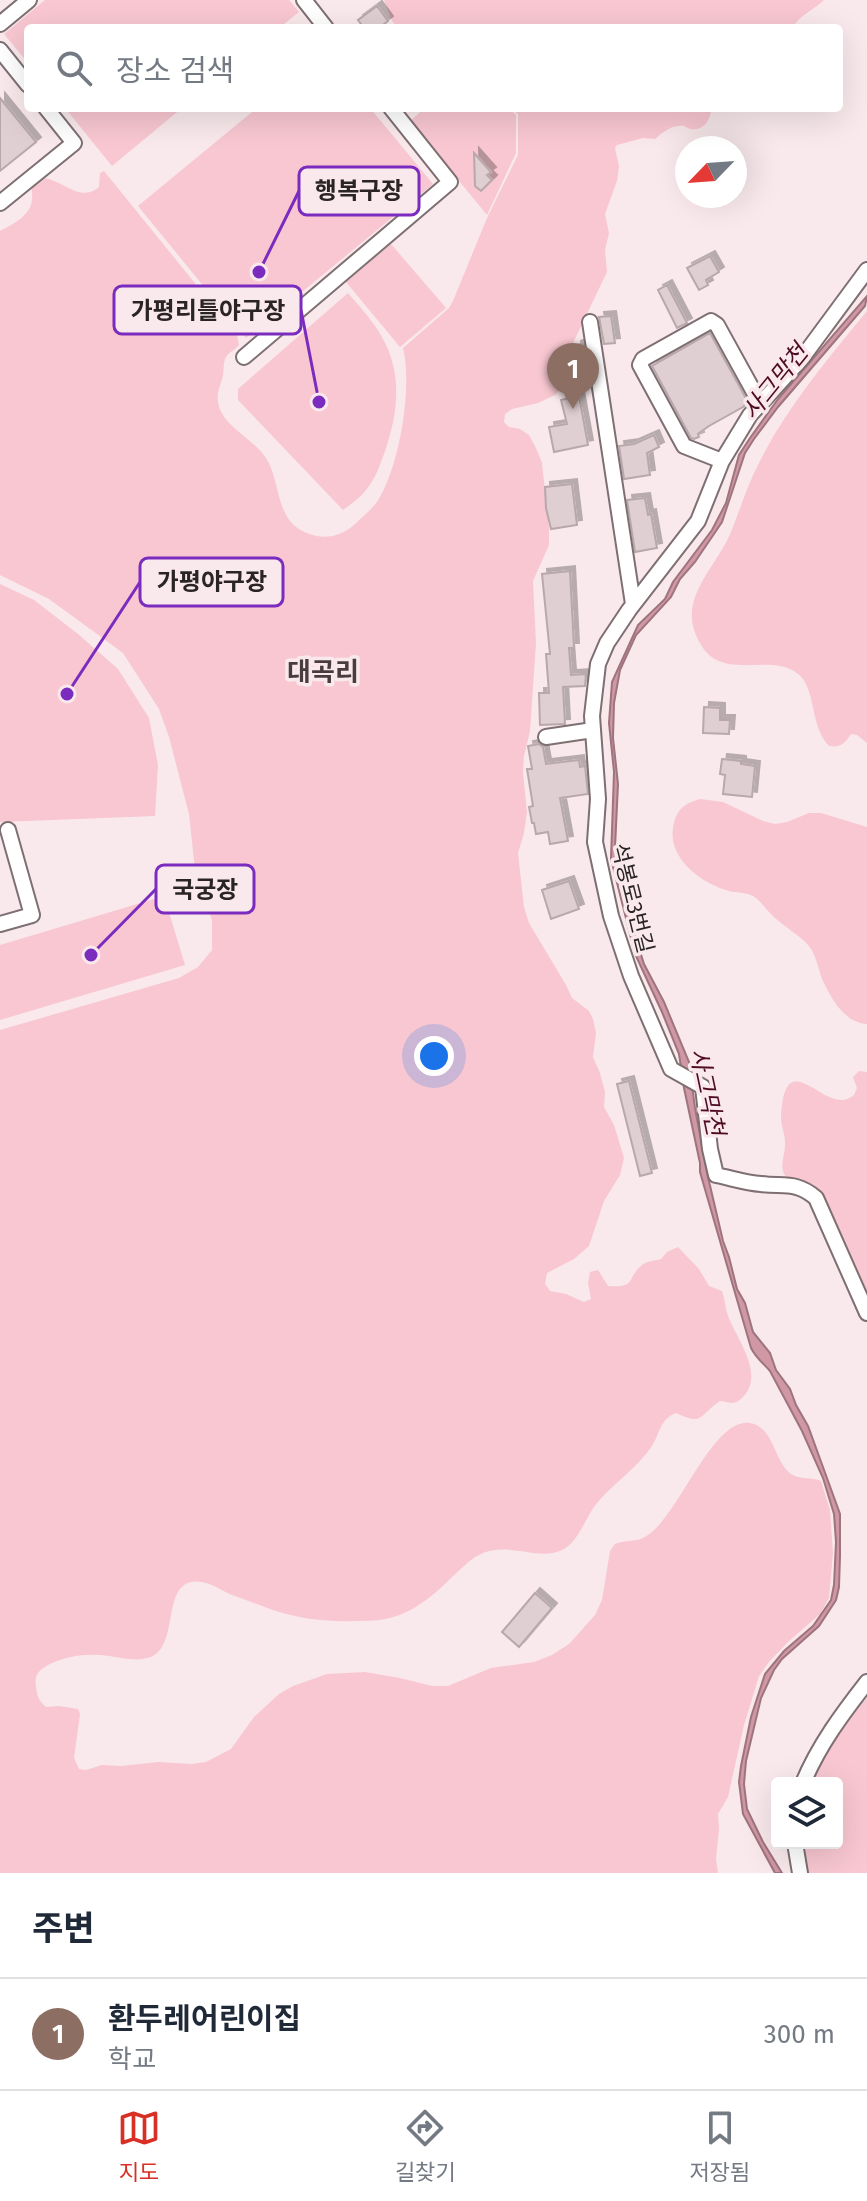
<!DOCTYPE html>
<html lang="ko">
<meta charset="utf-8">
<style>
body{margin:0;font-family:"Fira Sans","Noto Sans KR",sans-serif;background:#f6f6f7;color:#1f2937}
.controls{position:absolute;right:24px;bottom:24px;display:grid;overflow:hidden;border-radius:8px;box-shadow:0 8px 32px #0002}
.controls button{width:72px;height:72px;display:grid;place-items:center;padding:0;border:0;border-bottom:2px solid #e0e1e3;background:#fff;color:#1f2937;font:40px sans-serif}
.compass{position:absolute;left:675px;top:136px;width:72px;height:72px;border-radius:50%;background:#fff;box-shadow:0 8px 32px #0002;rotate:245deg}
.you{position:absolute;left:434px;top:1056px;width:28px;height:28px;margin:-20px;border:6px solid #fff;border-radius:50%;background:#1a73e8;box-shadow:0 0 0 12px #1a73e833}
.badge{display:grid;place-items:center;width:52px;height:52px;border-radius:50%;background:#d93025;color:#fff;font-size:26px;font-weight:700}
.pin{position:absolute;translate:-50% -66px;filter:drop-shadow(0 2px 4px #0008)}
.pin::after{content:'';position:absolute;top:42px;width:28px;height:24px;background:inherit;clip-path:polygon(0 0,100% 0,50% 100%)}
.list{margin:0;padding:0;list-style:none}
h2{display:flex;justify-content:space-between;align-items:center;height:104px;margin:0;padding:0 32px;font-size:34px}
h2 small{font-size:26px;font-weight:400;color:#747a83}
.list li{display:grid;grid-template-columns:52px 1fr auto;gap:24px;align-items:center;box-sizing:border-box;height:112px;padding:0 32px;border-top:2px solid #e0e1e3}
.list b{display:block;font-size:30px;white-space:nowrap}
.list p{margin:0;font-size:26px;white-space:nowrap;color:#747a83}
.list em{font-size:26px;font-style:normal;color:#747a83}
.icon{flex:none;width:44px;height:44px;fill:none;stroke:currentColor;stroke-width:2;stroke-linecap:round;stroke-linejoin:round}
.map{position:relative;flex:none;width:867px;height:1873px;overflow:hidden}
.search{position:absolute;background:#fff;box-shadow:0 8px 32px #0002;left:24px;right:24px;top:24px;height:88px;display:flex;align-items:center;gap:20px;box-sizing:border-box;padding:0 28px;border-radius:8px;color:#747a83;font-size:30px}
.sheet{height:216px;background:#fff}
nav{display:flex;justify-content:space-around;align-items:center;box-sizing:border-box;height:112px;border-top:2px solid #e0e1e3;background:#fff;font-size:22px;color:#747a83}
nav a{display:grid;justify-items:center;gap:4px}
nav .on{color:#d93025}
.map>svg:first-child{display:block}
.green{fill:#f8c7d1}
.water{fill:#d097a4;stroke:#9e747e;stroke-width:2}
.building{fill:#dfced2;stroke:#b8a8ab;stroke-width:2;filter:url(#shadow)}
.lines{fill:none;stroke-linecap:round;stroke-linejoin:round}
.minor-casing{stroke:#7e6f72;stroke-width:18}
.minor{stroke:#fff;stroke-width:14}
.labels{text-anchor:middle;stroke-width:7;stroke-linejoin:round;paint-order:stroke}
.street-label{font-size:22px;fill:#2a2425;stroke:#f9e9ec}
.water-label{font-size:24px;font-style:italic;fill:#4f0b24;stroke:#f9e9ec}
.quarter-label{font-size:26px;font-weight:bold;fill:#493c3f;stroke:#f9e9ec}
.leader{fill:none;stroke:#7b2cbf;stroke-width:3}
.callout-dot{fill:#7b2cbf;stroke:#f9e9ec;stroke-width:3}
.callout{fill:#f9e9ec;stroke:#7b2cbf;stroke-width:3}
.callout-label{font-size:24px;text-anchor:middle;font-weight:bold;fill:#2a2425}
</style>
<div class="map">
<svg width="867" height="1873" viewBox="0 0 867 1873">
<defs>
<filter id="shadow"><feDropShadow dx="5" dy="-5" stdDeviation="0" flood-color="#0004"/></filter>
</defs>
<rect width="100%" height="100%" fill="#f9e9ec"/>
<path class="green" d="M45,0H289L299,12L279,28H28V63L4,34Z
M384,0H824C815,9 798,16 793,28H398L392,21Z
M65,108H182L112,166Z
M257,108H370L433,184L246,338L138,206Z
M425,108H508L516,115V153L487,215L410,121Z
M511,108H712C710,119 705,131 691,129C683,127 687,125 678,126C669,127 662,133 655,139L643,138L617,145L615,148L619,166L617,181L605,214L609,233L605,250L607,272L572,345L569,374L565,384L555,395L538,403L512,409L505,414L504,422L509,427L520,429L529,435L536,448L542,463L549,529V545L533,581L536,643L530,731L524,756L523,773L527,812L524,833L518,853L524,907L529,923L566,985L572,998L589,1011L593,1019L596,1033L593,1057L600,1073L605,1092L604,1107L614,1125L624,1158L620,1175L604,1201L589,1246L574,1259L547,1273L545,1284L550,1291L566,1294L584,1302L591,1299L588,1283L590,1272L598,1270L608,1286C637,1288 626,1279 641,1266C646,1261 654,1261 661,1259L667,1252L678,1247L699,1269L709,1286L722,1291C725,1299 725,1308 728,1316C737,1339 765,1374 743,1397C740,1400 736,1403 732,1403C728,1403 724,1401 720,1401C698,1416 704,1426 676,1413C660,1419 660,1433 652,1446C636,1470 611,1484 594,1507C585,1520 579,1538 567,1547C542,1565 509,1539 479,1555C469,1560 460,1570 451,1578C431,1598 409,1616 380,1620C356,1622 319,1622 295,1616C274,1612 253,1602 232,1595C220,1590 206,1579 192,1582C162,1587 179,1645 151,1657C138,1662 122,1658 109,1656C89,1653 69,1655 50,1664C39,1670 34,1674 36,1687C37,1696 39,1701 46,1707L59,1706L78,1709L80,1714L74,1758L79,1769L86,1770L102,1765L121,1766L158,1762L192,1764L206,1762L231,1749L254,1717L279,1694L293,1686L327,1674L365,1672L400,1678L432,1686H448L491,1668L534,1662L552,1655L569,1644L595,1615L602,1600L610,1551L615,1544C625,1540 637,1542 645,1537C679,1518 711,1418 750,1423C774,1427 774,1462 791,1474C800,1480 812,1477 821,1481L830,1510L833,1553L829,1598L820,1614L788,1642L769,1662L759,1676L744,1725L728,1797L718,1814L719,1829L716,1859L718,1873H0V1030L179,978L198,967L212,950V920L195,870L189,814L169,737L159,709L123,653L49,599L0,575V231C12,225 31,215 32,200C33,195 31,191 32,186L41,178C62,178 79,204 99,187L100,173L104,171L237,335L239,345C235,350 229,352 226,357C223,362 224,370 223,375C222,381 219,387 218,393C214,422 248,434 263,454C281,476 274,513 299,529C318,541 339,539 355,524C362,517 371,510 377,502C399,468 413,388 403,348L449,308L453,301L487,218L518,155V114Z
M391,244L446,308L400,347L346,282Z
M348,293C360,307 373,321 382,337C403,374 398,413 385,451C380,465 376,478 366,490C360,498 351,504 343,510L238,400V389Z
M867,311V743L857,735L851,734C845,743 841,748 829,746C808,724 818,685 794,671C767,655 725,679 703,648C672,602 714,572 731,532C740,510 747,486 758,465C786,408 827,360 867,311Z
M0,584L34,600L78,634L118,669L149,718L158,765L155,816L0,822Z
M700,799L723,802L763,821L775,824L787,822L809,813H821L867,827V1024C844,1023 831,998 822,979C818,968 816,954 808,945C799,935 785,927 775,918C767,911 761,901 753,896C745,892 737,893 729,891C702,884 668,859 673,828C676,810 683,804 700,799Z
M164,896L185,965L0,1020V945Z
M859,1071L867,1072V1298L821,1193C810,1184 802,1179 787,1178C777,1166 786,1156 785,1142C785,1134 781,1126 781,1118C784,1047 817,1102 843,1100C847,1100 851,1097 854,1095L857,1088L853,1077Z
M867,1698V1873H803L798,1843H837V1783H808L845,1720Z"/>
<path class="water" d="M867,296L865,306L778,407L754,439L745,453L722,522L695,562L680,579L671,597L636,635L620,670L614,703L613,738L618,784L615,848L622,894L644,964L664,1002L689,1062L695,1108L708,1177L723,1241L729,1257L737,1289L745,1303L753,1332L770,1353L776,1370L790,1389L796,1405L808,1426L840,1514V1556L839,1587L836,1600L819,1626L782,1659L774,1670L761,1698L746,1761L744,1784L747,1809L763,1842L782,1873H775L743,1814L739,1782L741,1766L751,1717L765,1674L784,1651L813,1626L831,1600L834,1585L836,1542L834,1514L823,1478L802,1431L770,1371C763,1363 756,1358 751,1348L700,1172V1163L684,1088L679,1054L662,1012L635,954L611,859L614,772L609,723L612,682L638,625L665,599L673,582L712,530L726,503L739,455L750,438L778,399Z"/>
<path class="building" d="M377,6L388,21L379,28H364L358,20Z
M0,98L36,142L0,171Z
M474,153L491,172L487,175L492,180L481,191L475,186Z
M710,256L719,272L706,280L708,285L699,290L687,268Z
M667,285L687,323L677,328L658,290Z
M611,316L615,343L604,344L599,317Z
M710,333L748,402L743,407L709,426L698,434L699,437L694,439L691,438L652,366Z
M583,343L588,374L576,376V346Z
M579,396L588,445L554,452L549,427L567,424L561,400Z
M654,435L659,447L647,453L650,475L624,479L619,446L634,444Z
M572,484L577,525L551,529L546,508L545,487Z
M645,498L648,515L651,514L657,548L635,552L627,500Z
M570,571L574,648H569L571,675L586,674L585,686L563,687L565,724L540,725L539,693H549L546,654H550L542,574Z
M704,707L720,708V720H730L729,734L703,733Z
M539,744L543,747L546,764L579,760L580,767L585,766L588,794L560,798L568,841L550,844L548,832L536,834L534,823H532L529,807L533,806L527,769H532L528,746Z
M722,759L741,761V764L755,766L752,797L723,794L725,775L720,774Z
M569,881L579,909L551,919L542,890Z
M629,1081L652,1173L640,1176L617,1084Z
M535,1593L552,1608L519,1647L502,1632Z"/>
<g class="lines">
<defs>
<path id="minor" d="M304,0L326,28
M0,24L29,0
M0,50L28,85
M0,203L74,143L46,108
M867,270L802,358L750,415L722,461L698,521L629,610L607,643L598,664L592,716L598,799L595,842L611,916L631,976L671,1069L703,1087L710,1149L716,1175C731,1178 746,1183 761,1184C784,1187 796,1181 816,1198L867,1313
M590,322L633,604
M244,357L450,182L391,108
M722,461L684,446L640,365L643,359L711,321L717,325L760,403
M546,737L593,730
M0,924L32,915L8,830
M803,1783C819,1745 842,1714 867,1682
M795,1843L800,1873"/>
</defs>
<use href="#minor" class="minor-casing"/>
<use href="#minor" class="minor"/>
</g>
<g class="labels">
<g class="street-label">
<text transform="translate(633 898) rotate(76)" y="8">석봉로3번길</text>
</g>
<g class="water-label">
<text transform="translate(775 382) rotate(-51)" y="8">사그막천</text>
<text transform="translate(707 1092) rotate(78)" y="8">사그막천</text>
</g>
<g class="quarter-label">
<text x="323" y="681">대곡리</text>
</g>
</g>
<path class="leader" d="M259 272L299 191M319 402L301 310M67 694L140 582M91 955L156 889"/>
<g class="callout-dot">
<circle cx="259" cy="272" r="8"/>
<circle cx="319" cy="402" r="8"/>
<circle cx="67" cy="694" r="8"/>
<circle cx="91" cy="955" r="8"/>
</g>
<g class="callout">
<rect x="299" y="167" width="120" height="48" rx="8"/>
<rect x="114" y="286" width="187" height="48" rx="8"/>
<rect x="140" y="558" width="143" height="48" rx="8"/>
<rect x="156" y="865" width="98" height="48" rx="8"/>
</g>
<g class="callout-label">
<text x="359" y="199">행복구장</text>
<text x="208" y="319">가평리틀야구장</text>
<text x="212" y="590">가평야구장</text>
<text x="205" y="898">국궁장</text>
</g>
</svg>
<div class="controls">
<button><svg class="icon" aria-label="layers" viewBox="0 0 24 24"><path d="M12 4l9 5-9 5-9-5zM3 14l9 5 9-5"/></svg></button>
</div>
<svg class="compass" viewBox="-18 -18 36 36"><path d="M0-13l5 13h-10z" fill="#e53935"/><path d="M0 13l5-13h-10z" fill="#747a83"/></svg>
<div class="you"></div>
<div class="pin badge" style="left:573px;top:409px;background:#8d6e63">1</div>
<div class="search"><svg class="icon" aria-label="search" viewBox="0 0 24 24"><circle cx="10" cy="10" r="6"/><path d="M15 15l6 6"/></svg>장소 검색</div>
</div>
<section class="sheet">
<h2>주변<small></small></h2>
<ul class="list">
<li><span class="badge" style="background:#8d6e63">1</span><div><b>환두레어린이집</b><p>학교</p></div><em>300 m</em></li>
</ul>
</section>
<nav>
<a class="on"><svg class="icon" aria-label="map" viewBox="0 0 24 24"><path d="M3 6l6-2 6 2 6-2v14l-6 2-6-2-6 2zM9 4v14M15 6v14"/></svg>지도</a>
<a><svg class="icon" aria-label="directions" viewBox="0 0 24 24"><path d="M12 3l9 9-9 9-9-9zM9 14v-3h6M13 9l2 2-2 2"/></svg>길찾기</a>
<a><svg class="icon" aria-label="saved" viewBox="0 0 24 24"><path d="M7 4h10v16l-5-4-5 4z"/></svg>저장됨</a>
</nav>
